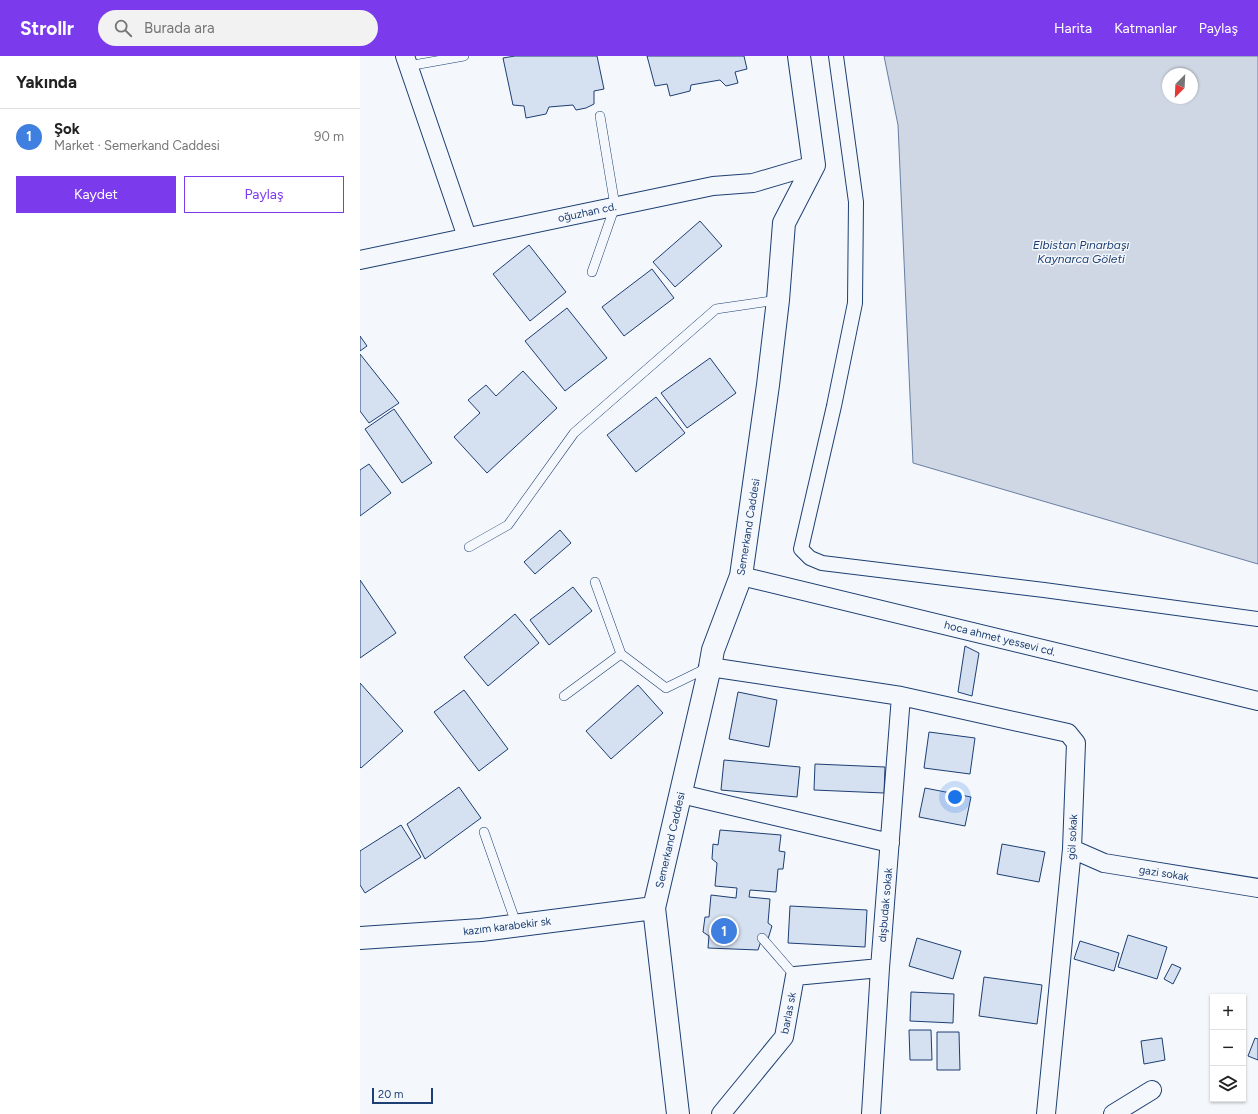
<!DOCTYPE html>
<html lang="tr">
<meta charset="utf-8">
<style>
body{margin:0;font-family:Figtree,sans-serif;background:#f2f2f2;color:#222}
.controls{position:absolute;right:12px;bottom:12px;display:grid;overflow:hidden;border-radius:0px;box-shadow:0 1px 3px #0004}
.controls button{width:36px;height:36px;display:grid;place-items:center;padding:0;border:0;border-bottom:1px solid #e0e0e0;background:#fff;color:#222;font:20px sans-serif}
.compass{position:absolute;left:802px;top:12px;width:36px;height:36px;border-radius:50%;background:#fff;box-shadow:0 1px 3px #0004;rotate:204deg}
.scale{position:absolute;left:12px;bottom:10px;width:61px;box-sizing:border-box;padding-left:4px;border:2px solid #1d3f73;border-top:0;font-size:11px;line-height:14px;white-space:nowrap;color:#1d3f73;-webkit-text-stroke:3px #f4f7fb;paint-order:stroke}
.you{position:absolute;left:595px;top:741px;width:14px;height:14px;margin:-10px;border:3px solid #fff;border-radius:50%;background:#1a73e8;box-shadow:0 0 0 6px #1a73e833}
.badge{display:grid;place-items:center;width:26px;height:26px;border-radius:50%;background:#7c3aed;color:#fff;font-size:13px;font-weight:700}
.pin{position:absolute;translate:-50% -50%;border:2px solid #fff;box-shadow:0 1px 4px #0006}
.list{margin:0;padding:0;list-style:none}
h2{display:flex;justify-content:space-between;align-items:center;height:52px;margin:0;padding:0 16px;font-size:17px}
h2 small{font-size:13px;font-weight:400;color:#767676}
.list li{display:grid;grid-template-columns:26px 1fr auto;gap:12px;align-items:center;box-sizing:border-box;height:56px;padding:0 16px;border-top:1px solid #e0e0e0}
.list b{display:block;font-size:15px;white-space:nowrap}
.list p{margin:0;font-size:13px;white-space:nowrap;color:#767676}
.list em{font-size:13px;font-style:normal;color:#767676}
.actions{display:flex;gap:8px;padding:12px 16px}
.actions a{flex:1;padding:9px 0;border:1px solid #7c3aed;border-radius:0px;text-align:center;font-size:14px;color:#7c3aed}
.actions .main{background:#7c3aed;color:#fff}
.icon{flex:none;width:22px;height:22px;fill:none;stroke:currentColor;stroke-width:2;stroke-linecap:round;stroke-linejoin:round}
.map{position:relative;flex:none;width:898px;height:1058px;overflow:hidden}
header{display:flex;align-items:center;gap:24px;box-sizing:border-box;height:56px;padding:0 20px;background:#7c3aed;color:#fff}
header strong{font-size:19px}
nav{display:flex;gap:22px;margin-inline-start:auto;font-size:14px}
.search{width:280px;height:36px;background:#f2f2f2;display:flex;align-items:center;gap:10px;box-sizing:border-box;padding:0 14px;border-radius:22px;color:#767676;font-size:15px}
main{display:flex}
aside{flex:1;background:#fff}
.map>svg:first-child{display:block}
.water{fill:#cfd7e4;stroke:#687fa3;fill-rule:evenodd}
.building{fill:#d5e0f0;stroke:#1d3f73}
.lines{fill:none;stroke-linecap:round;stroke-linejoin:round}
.service-casing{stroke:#1d3f73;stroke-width:10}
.pedestrian-casing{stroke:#1d3f73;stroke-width:16}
.minor-casing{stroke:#1d3f73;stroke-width:20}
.tertiary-casing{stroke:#1d3f73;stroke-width:24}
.service{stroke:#f4f7fb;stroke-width:9}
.pedestrian{stroke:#f4f7fb;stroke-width:14}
.minor{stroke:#f4f7fb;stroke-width:18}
.tertiary{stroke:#f4f7fb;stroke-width:22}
.labels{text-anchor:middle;stroke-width:3;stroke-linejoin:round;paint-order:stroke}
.street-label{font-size:11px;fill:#1d3f73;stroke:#f4f7fb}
.water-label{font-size:12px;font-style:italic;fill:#1d3f73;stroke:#f4f7fb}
</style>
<header>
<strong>Strollr</strong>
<div class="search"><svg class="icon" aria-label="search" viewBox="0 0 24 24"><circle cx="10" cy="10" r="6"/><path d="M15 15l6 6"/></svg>Burada ara</div>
<nav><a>Harita</a><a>Katmanlar</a><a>Paylaş</a></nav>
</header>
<main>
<aside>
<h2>Yakında<small></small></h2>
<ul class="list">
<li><span class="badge" style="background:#3f7fe0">1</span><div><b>Şok</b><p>Market · Semerkand Caddesi</p></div><em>90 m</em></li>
</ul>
<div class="actions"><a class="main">Kaydet</a><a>Paylaş</a></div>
</aside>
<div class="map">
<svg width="898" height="1058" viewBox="0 0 898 1058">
<rect width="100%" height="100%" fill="#f4f7fb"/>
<path class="water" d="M524,0H898V508L553,407L538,69ZM808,18H832V42H808Z"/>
<path class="building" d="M155,0H237L244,33L234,35V48L226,52L216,54L213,49L189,51L186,58L166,62L164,50L153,49L143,2Z
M287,0H384L387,13L375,16L378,27L366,30L360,24L331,29L330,35L310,40L307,28L295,30Z
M340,165L362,190L315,231L293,206Z
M169,189L206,236L170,265L133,218Z
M292,213L314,242L264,280L242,251Z
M207,252L247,302L205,335L165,285Z
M0,280L7,290L0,295Z
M0,298L39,347L9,367L0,355Z
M350,302L376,337L327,372L301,337Z
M163,315L197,352L127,417L94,381L120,357L108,344L126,329L136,340Z
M296,341L325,377L276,416L247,379Z
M34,353L72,407L42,427L5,373Z
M9,408L31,437L0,460V414Z
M200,474L211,487L175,518L164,506Z
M0,524L36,577L0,602Z
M213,531L232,555L189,589L170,564Z
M155,558L179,587L128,630L104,601Z
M605,590L619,597L612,640L598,636Z
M0,627L43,675L1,712L0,711Z
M278,629L303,657L251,703L226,675Z
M104,634L148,693L119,715L74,656Z
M378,636L417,644L409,691L369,683Z
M569,676L615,682L610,718L564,712Z
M364,704L440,711L437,741L361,734Z
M455,708L525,711L524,737L454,734Z
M99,731L121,762L65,803L47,768Z
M565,732L611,741L605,770L559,761Z
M41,769L61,801L5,837L0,829V795Z
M360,774L421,779L419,795L425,796L423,813H418L416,836L390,834L389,841L410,843L408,867L412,870L408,883L402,882L398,894L348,892L349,880L343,876L345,861H349L351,839L376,842L377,832L355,830L357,807L352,803L353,788L358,789Z
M642,788L685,796L679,826L637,818Z
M430,850L507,854L505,891L428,887Z
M768,879L807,891L797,923L758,911Z
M557,882L601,895L593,923L549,910Z
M720,885L759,897L754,915L714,903Z
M812,908L821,912L813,928L804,923Z
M624,921L682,929L677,968L619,960Z
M551,936L594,938L593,967L550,965Z
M549,974H571L572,1004H550Z
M577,976H599L600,1014H577Z
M802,982L805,1004L784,1008L781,985Z
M895,982L898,983V1004L888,1000Z"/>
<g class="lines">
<defs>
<path id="service" d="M48,10L104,0
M232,216L255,150L240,60
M109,491L148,469L214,377L356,253L418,244
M235,526L261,598
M204,640L261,598L306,632L347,612
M124,776L157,870
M402,882L435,920"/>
<path id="pedestrian" d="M476,0L496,146L495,247L474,350L441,493L450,502L462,507L684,534L898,563"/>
<path id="minor" d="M45,0L107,181
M0,204L353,130L393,127L454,109
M381,520L898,645
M350,611L541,640L708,677L716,687L712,793L686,1058
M321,738L530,787
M712,793L744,807L898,832
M361,1058L424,981L435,920L520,912
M511,1058L520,912L541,640
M753,1058L792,1034"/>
<path id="tertiary" d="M0,882L121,874L294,852
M318,1058L294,852L350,611L353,594L381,520L408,329L418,244L424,167L454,109L439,0"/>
</defs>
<use href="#service" class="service-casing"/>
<use href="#pedestrian" class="pedestrian-casing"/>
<use href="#minor" class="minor-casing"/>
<use href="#tertiary" class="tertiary-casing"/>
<use href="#service" class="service"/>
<use href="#pedestrian" class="pedestrian"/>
<use href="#minor" class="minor"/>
<use href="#tertiary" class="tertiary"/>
</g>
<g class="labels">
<g class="street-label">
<text transform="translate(227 156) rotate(-12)" y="4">oğuzhan cd.</text>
<text transform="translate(388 471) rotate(-81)" y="4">Semerkand Caddesi</text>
<text transform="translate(640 582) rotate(14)" y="4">hoca ahmet yessevi cd.</text>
<text transform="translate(712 781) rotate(-87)" y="4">göl sokak</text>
<text transform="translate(310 784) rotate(-77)" y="4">Semerkand Caddesi</text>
<text transform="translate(804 817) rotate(9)" y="4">gazi sokak</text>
<text transform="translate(525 849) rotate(-85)" y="4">dışbudak sokak</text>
<text transform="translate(147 870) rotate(-7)" y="4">kazım karabekir sk</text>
<text transform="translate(428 957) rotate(-79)" y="4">barlas sk</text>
</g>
<g class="water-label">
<text x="721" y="193">Elbistan Pınarbaşı<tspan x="721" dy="14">Kaynarca Göleti</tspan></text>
</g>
</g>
</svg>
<div class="controls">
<button>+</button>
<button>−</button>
<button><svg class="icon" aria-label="layers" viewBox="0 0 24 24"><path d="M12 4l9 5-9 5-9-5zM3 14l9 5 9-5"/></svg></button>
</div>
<svg class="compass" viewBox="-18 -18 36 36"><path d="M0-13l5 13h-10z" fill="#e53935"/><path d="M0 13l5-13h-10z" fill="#767676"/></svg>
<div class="scale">20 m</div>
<div class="you"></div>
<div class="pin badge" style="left:364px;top:875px;background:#3f7fe0">1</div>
</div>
</main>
